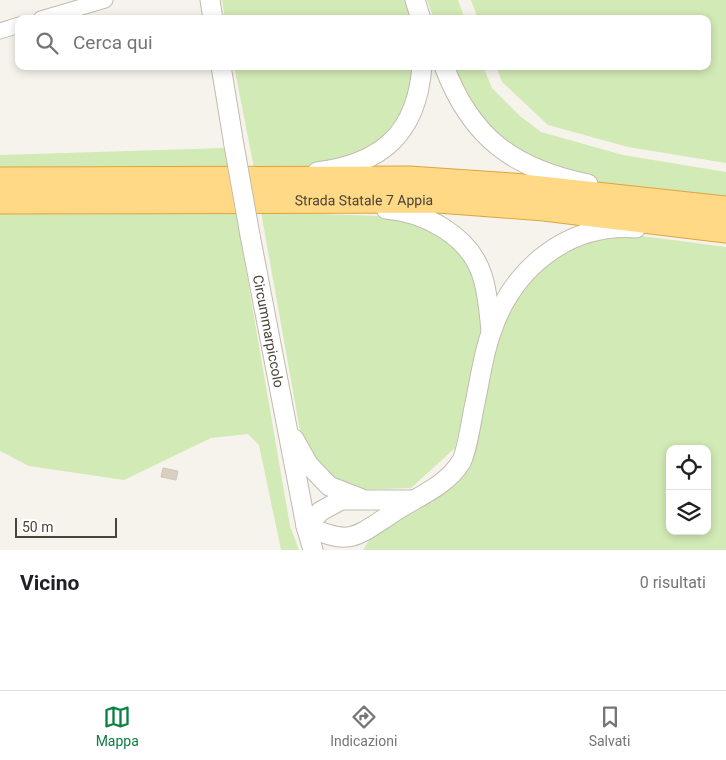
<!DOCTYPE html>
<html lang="it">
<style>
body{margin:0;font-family:Roboto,sans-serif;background:#f6f6f6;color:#202124}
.controls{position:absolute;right:15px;bottom:15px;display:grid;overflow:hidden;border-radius:10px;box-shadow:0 2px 8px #0003}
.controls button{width:45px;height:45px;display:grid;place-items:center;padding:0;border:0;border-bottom:1px solid #e0e0e0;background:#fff;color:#202124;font:25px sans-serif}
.scale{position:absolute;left:15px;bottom:12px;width:102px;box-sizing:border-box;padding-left:5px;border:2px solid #4b4439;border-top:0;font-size:14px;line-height:18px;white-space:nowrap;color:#4b4439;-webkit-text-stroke:4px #fff;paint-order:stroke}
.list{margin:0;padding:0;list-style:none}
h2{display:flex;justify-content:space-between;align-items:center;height:65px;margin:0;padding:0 20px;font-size:21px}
h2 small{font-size:16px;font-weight:400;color:#757577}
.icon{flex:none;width:28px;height:28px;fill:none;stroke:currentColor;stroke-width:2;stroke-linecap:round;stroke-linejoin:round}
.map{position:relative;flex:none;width:726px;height:550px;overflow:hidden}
.search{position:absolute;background:#fff;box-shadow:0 2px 8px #0003;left:15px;right:15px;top:15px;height:55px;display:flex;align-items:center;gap:12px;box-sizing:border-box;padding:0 18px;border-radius:10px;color:#757577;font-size:19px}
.sheet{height:140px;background:#fff}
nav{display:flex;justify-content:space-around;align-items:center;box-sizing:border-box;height:70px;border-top:1px solid #e0e0e0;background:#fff;font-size:14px;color:#757577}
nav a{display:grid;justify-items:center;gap:2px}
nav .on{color:#0b8043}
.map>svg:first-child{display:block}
.green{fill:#d2eab5;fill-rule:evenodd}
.building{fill:#d8cfc1;stroke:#d3c7b4}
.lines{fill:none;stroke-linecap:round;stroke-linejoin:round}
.minor-casing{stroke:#c2bbae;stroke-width:17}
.tertiary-casing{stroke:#c2bbae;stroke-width:21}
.trunk-casing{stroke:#e0a43c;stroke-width:27}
.minor{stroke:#fff;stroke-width:15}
.tertiary{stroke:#fff;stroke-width:19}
.trunk{stroke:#ffd985;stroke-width:25}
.tertiary-bridge-casing{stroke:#c2bbae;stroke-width:21;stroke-linecap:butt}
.tertiary-bridge{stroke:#fff;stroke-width:19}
.labels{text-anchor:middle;stroke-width:4.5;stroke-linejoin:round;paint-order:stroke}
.street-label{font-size:14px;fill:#4b4439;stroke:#fff}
</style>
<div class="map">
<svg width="726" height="550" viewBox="0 0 726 550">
<rect width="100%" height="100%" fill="#f6f3ec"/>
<path class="green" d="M222,0H405L411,19H225Z
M427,0H458L465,19H434Z
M471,0H726V163L628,147L548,125L502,82L496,66H707V19H478Z
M234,66H417L414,97L372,151L309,167L254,168Z
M452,66H483L492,88L520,116L541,132L623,155L726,172V203L573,179L515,155L466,104Z
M225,148L228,167L0,170V155Z
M0,212H236L290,526L299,550H281L259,445L248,434L211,438L124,480L29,466L0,451Z
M261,212L410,217L453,241L476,275L484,323L455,448L411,488L355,490L325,472L301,436Z
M627,234L726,247V550H363L374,532L464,465L504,317L524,278L567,245ZM670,449H707V531H670Z"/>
<path class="building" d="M163,468L178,471L176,480L161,477Z"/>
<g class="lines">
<defs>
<path id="minor" d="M41,19L105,0
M0,31L19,25"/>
<g id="tertiary">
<path d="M210,0L213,19"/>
<path d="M415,0L421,19"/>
<path d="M221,66L234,145"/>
<path d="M444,66C471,138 514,169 588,184"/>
<path d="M317,172C382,164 417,133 422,66"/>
<path d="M386,209C424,212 469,235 482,275C488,293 489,312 491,331"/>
<path id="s1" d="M250,235L306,526L313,550"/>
<path d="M294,439L308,464L329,486L360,498"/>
<path d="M306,526C350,545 353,539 391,514C414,498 446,487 461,462C467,453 472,416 475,403C480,380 483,355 491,333C512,269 567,223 636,228"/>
<path d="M306,526L321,511L341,500H412"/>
</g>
<g id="trunk">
<path d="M0,180L409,179L513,186L726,209"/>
<path id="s2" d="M0,201L438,200L544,208L726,230"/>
</g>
</defs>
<use href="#minor" class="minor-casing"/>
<use href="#tertiary" class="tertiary-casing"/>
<use href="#trunk" class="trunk-casing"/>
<use href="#minor" class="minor"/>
<use href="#tertiary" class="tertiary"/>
<use href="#trunk" class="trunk"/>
<defs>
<path id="tertiary-bridge" d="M234,145L250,235"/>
</defs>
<use href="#tertiary-bridge" class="tertiary-bridge-casing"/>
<use href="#tertiary-bridge" class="tertiary-bridge"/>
</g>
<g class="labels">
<g class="street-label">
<text dy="5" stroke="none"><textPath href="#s2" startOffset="364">Strada Statale 7 Appia</textPath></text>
<text dy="5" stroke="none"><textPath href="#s1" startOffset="98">Circummarpiccolo</textPath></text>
</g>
</g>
</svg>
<div class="controls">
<button><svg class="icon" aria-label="locate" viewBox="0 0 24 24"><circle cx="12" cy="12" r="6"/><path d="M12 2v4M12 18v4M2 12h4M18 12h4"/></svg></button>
<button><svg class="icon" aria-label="layers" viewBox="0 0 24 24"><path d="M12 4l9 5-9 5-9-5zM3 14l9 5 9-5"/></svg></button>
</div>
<div class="scale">50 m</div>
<div class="search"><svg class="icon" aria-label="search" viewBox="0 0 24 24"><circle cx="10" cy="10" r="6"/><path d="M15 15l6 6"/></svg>Cerca qui</div>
</div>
<section class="sheet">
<h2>Vicino<small>0 risultati</small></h2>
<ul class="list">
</ul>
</section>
<nav>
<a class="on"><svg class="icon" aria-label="map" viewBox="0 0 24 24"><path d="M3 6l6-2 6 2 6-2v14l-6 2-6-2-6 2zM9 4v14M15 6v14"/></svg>Mappa</a>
<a><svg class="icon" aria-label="directions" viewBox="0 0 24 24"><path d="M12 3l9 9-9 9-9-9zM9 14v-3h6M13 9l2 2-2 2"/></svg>Indicazioni</a>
<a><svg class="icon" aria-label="saved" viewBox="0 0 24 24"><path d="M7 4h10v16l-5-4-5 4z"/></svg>Salvati</a>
</nav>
